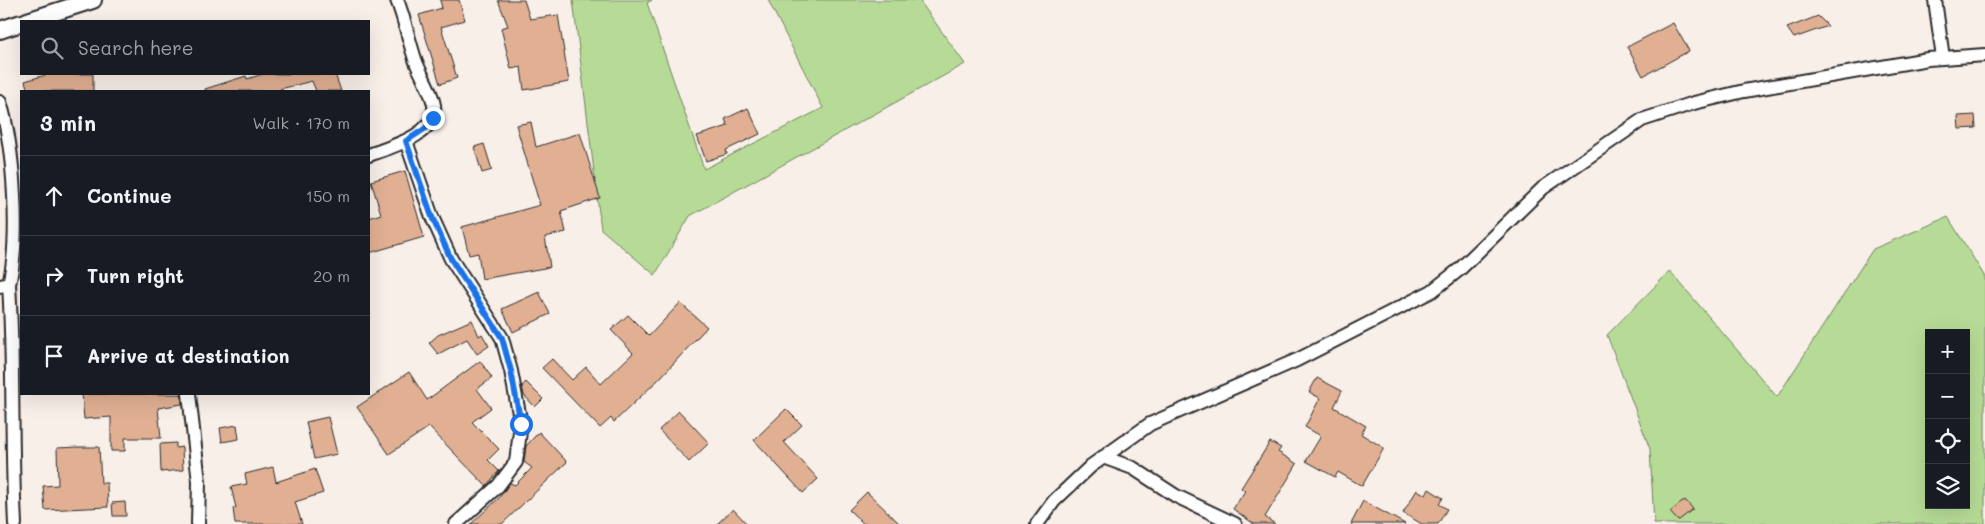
<!DOCTYPE html>
<meta charset="utf-8">
<style>
body{margin:0;font-family:Mali,sans-serif;background:#242831;color:#f1f3f6}
.controls{position:absolute;right:15px;bottom:15px;display:grid;overflow:hidden;border-radius:0px;box-shadow:0 5px 20px #0002}
.controls button{width:45px;height:45px;display:grid;place-items:center;padding:0;border:0;border-bottom:1px solid #363941;background:#171b24;color:#f1f3f6;font:25px sans-serif}
.stop{position:absolute;width:15px;height:15px;margin:-11px;border:4px solid #1a73e8;border-radius:50%;background:#fff}
.stop.end{background:#1a73e8;border-color:#fff;box-shadow:0 1px 5px #0008}
.list{margin:0;padding:0;list-style:none}
h2{display:flex;justify-content:space-between;align-items:center;height:65px;margin:0;padding:0 20px;font-size:21px}
h2 small{font-size:16px;font-weight:400;color:#9ea1a6}
.list li{display:grid;grid-template-columns:32px 1fr auto;gap:15px;align-items:center;box-sizing:border-box;height:80px;padding:0 20px;border-top:1px solid #363941}
.list b{display:block;font-size:19px;white-space:nowrap}
.list em{font-size:16px;font-style:normal;color:#9ea1a6}
.icon{flex:none;width:28px;height:28px;fill:none;stroke:currentColor;stroke-width:2;stroke-linecap:round;stroke-linejoin:round}
.map{position:relative;flex:none;width:1985px;height:524px;overflow:hidden}
.search{position:absolute;background:#171b24;box-shadow:0 5px 20px #0002;left:20px;top:20px;width:350px;height:55px;display:flex;align-items:center;gap:12px;box-sizing:border-box;padding:0 18px;border-radius:0px;color:#9ea1a6;font-size:19px}
.panel{position:absolute;background:#171b24;box-shadow:0 5px 20px #0002;left:20px;top:90px;width:350px;height:305px;border-radius:0px}
.map>svg:first-child{display:block}
.green{fill:#b6db96;stroke:#708360;fill-rule:evenodd}
.building{fill:#e1b093;stroke:#2b2b2b}
.lines{fill:none;stroke-linecap:round;stroke-linejoin:round}
.street-casing{stroke:#2b2b2b;stroke-width:16}
.secondary-casing{stroke:#2b2b2b;stroke-width:20}
.street{stroke:#fff;stroke-width:12}
.secondary{stroke:#fff;stroke-width:16}
.route{stroke:#1a73e8;stroke-width:6}
</style>
<div class="map">
<svg width="1985" height="524" viewBox="0 0 1985 524">
<rect width="100%" height="100%" fill="#f9efe9"/>
<filter id="ink" filterUnits="userSpaceOnUse"><feTurbulence type="fractalNoise" baseFrequency=".02" numOctaves="2"/><feDisplacementMap in="SourceGraphic" scale="10" xChannelSelector="R" yChannelSelector="G"/><feConvolveMatrix kernelMatrix="1 2 1 2 8 2 1 2 1" color-interpolation-filters="sRGB"/></filter>
<g filter="url(#ink)">
<path class="green" d="M573,0H652L647,3L704,169L823,108L768,0H919L965,64L690,216L655,275L601,229Z
M1948,217L1985,277V524H1654L1650,449L1607,335L1670,271L1777,397L1873,249ZM1929,333H1966V505H1929Z"/>
<path class="building" d="M440,0H459L465,20L441,27L457,78L440,84L419,15L442,8Z
M498,0H524L530,19L558,15L569,82L524,90L521,67L511,69L501,28L508,26Z
M1818,16L1828,26L1794,38L1787,28Z
M1673,23L1689,51L1643,76L1627,47Z
M49,74H93V91H28L25,81Z
M263,74H335L341,91H316L312,81L280,89L281,91H205V89L246,76L247,79Z
M748,108L760,134L726,150L727,154L706,161L697,136L728,126L725,119Z
M1975,115L1976,128L1959,129L1958,116Z
M531,122L536,147L580,133L600,198L561,211L566,232L545,237L550,267L482,279L478,253L469,255L462,227L540,205L516,125Z
M484,144L492,170L482,173L474,147Z
M405,171L424,237L369,253V218L381,214L371,181Z
M539,292L550,314L513,332L502,309Z
M680,303L707,327L660,378L614,422L611,418L600,428L542,368L552,359L572,380L586,367L601,384L633,353L611,330L628,315L649,336Z
M472,320L479,336L482,334L489,346L477,354L467,339L438,354L429,343L438,335Z
M480,361L492,378L477,389L491,408L472,422L499,449L488,460L499,471L486,486L429,427L389,454L357,407L409,372L427,400Z
M1317,378L1342,391L1334,407L1366,426L1361,434L1384,448L1362,486L1338,472L1335,477L1306,461L1321,436L1305,427L1320,398L1309,392Z
M526,382L543,399L535,407L524,395L522,386Z
M82,394H181L182,404L158,408L161,438H125V451H111V417L84,419Z
M786,409L802,425L784,442L818,479L803,493L754,440Z
M679,411L709,443L689,462L659,430Z
M328,417L337,454L314,459L306,422Z
M237,425L239,439L222,442L220,428Z
M539,432L567,462L502,524H471L499,498L510,483L515,485L532,468L524,462L526,446Z
M1270,442L1281,448L1278,452L1297,464L1265,517L1275,524H1254L1233,509L1245,491L1241,488Z
M176,443V448L182,447L183,470L161,472L160,444Z
M79,447H99L101,483H107L108,507L45,510L43,486L58,485L57,448Z
M273,467L276,482L315,469L323,493L295,502L302,524H235L233,508H236L231,487L247,484L245,474Z
M1429,489L1443,498L1439,504L1447,509L1438,524H1422L1403,513L1417,490L1426,495Z
M867,492L900,524H864L849,510Z
M1685,500L1693,509L1678,521L1670,512Z
M1363,501L1405,524H1351Z
M125,502L126,516H113L112,503Z
M733,509L747,524H717Z"/>
<g class="lines">
<defs>
<path id="street" d="M1935,0L1943,58
M0,102C14,146 20,239 9,284L0,286
M406,141L432,217L451,259L502,338L511,371L521,424L516,462L498,486L456,524
M369,155C390,147 438,135 434,105C432,92 421,75 416,62C409,42 405,20 397,0
M9,284C14,364 11,444 15,524
M189,394L199,482L198,524
M1103,457L1133,468L1176,496L1235,524
M1037,524L1054,501L1091,466L1150,424L1297,360L1432,291L1460,269L1543,188L1642,120L1694,103L1744,91L1928,59L1985,55"/>
<path id="secondary" d="M27,21L93,0
M0,30L21,23"/>
</defs>
<use href="#street" class="street-casing"/>
<use href="#secondary" class="secondary-casing"/>
<use href="#street" class="street"/>
<use href="#secondary" class="secondary"/>
</g>
</g>
<g class="lines" filter="url(#ink)">
<path class="route" d="M433,118L426,128L406,141L432,217L451,259L502,338L511,371L521,424"/>
</g>
</svg>
<div class="controls">
<button>+</button>
<button>−</button>
<button><svg class="icon" aria-label="locate" viewBox="0 0 24 24"><circle cx="12" cy="12" r="6"/><path d="M12 2v4M12 18v4M2 12h4M18 12h4"/></svg></button>
<button><svg class="icon" aria-label="layers" viewBox="0 0 24 24"><path d="M12 4l9 5-9 5-9-5zM3 14l9 5 9-5"/></svg></button>
</div>
<div class="stop" style="left:521px;top:424px"></div>
<div class="stop end" style="left:433px;top:118px"></div>
<div class="search"><svg class="icon" aria-label="search" viewBox="0 0 24 24"><circle cx="10" cy="10" r="6"/><path d="M15 15l6 6"/></svg>Search here</div>
<section class="panel">
<h2>3 min<small>Walk · 170 m</small></h2>
<ul class="list">
<li><svg class="icon" aria-label="ahead" viewBox="0 0 24 24"><path d="M12 20V5M6 11l6-6 6 6"/></svg><div><b>Continue</b></div><em>150 m</em></li>
<li><svg class="icon" aria-label="right" viewBox="0 0 24 24"><path d="M7 20v-9h11M14 6l5 5-5 5"/></svg><div><b>Turn right</b></div><em>20 m</em></li>
<li><svg class="icon" aria-label="arrive" viewBox="0 0 24 24"><path d="M6 21V4h12l-3 4 3 4H6"/></svg><div><b>Arrive at destination</b></div></li>
</ul>
</section>
</div>
